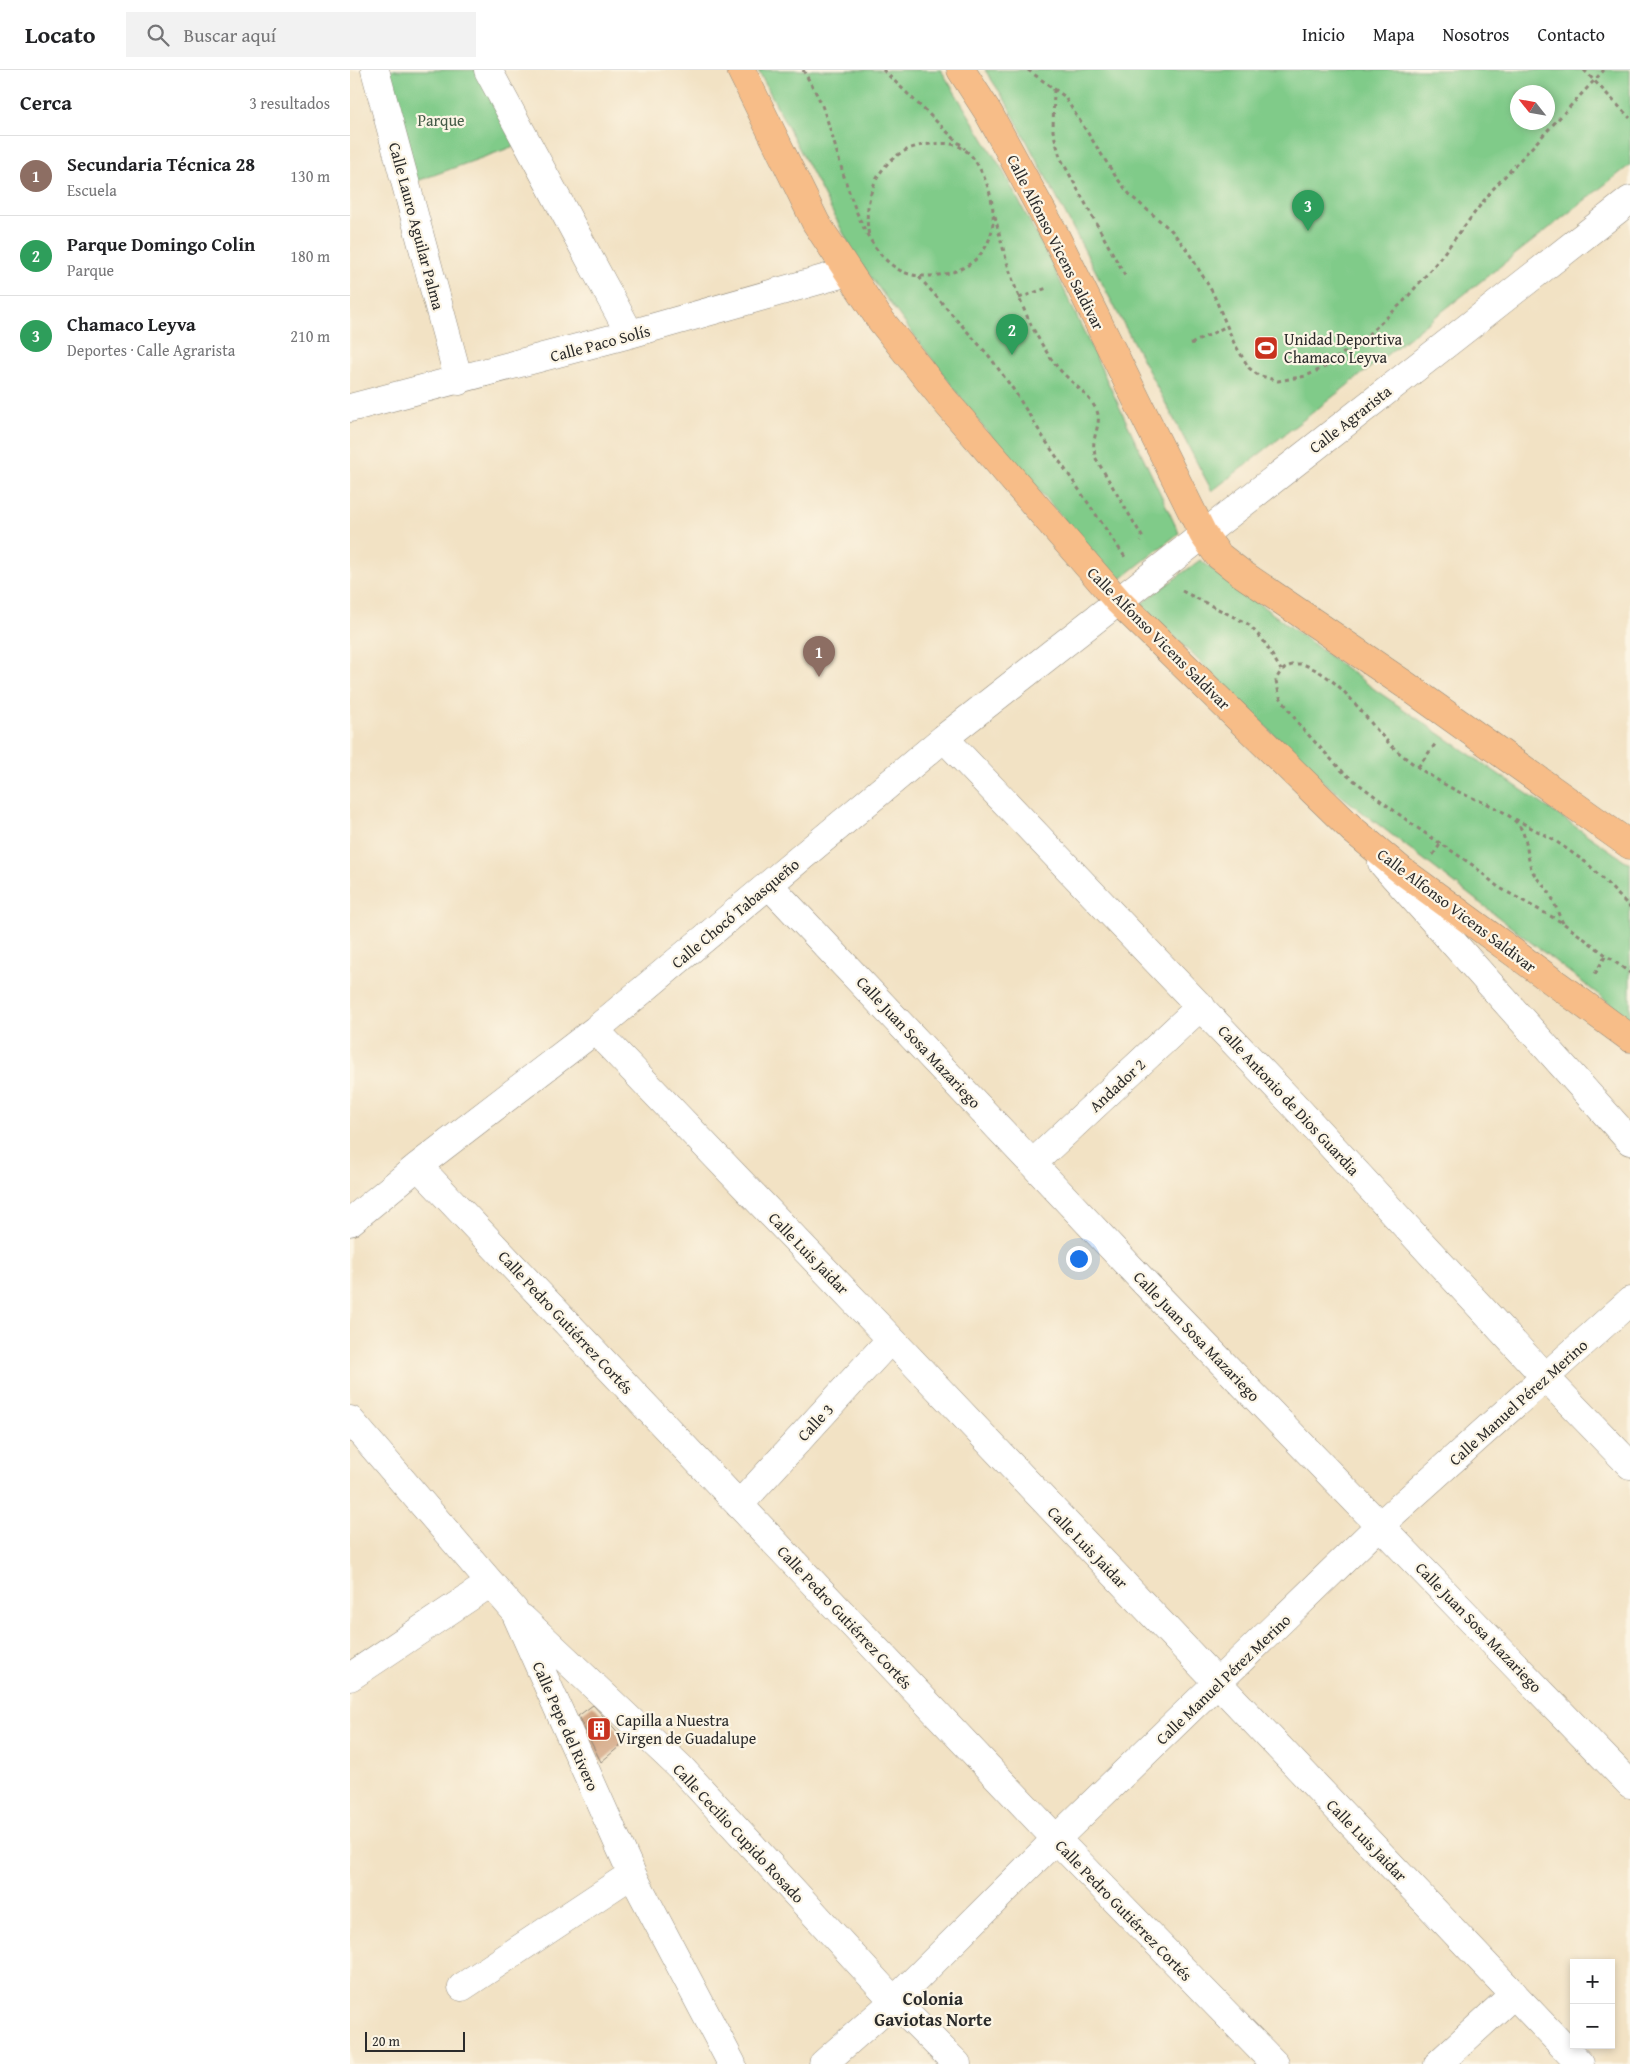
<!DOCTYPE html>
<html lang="es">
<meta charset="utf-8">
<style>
body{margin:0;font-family:"Gentium Book Plus",serif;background:#f2f2f2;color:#202124}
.controls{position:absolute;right:15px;bottom:15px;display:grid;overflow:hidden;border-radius:0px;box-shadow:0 2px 8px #0003}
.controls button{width:45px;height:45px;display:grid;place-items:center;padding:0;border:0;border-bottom:1px solid #e0e0e0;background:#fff;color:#202124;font:25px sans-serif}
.compass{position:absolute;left:1160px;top:15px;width:45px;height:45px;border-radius:50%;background:#fff;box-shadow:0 2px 8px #0003;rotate:301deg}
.scale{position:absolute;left:15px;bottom:12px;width:100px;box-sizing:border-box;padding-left:5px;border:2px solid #2b2b2b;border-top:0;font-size:14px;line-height:18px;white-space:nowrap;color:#2b2b2b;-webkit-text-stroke:4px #fcf5e5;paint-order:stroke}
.you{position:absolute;left:728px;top:1188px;width:18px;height:18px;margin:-12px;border:4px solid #fff;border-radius:50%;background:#1a73e8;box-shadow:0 0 0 8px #1a73e833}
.badge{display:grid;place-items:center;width:32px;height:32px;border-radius:50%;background:#c8321e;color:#fff;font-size:16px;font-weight:700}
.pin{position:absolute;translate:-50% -41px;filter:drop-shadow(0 1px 2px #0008)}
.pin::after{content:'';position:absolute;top:26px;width:18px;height:15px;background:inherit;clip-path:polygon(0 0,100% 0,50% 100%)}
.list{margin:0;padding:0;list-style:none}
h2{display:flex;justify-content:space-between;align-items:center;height:65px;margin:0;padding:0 20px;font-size:21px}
h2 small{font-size:16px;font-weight:400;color:#757577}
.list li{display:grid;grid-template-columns:32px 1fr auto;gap:15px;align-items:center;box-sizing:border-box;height:80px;padding:0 20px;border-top:1px solid #e0e0e0}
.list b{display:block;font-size:19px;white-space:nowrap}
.list p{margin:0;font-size:16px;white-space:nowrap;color:#757577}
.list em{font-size:16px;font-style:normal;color:#757577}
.icon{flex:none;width:28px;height:28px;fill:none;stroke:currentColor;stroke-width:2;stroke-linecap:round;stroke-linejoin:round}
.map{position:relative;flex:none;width:1280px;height:1994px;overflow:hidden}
header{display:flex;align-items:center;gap:30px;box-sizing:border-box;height:70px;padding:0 25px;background:#fff;border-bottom:1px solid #e0e0e0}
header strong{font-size:24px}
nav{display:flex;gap:28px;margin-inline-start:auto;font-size:18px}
.search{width:350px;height:45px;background:#f2f2f2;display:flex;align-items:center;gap:12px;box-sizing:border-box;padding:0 18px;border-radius:0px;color:#757577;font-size:19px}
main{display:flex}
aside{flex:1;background:#fff}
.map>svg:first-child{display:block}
.green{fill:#80cb89;stroke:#567b5a;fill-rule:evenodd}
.building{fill:#cc9973}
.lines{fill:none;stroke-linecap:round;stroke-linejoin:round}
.minor-casing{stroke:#8e8678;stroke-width:29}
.major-casing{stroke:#8e8678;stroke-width:29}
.path{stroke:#8e8678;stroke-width:3;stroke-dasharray:4 4;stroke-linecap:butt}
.minor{stroke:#fff;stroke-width:28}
.major{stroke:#f7bd88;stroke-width:28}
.labels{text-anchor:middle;stroke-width:4.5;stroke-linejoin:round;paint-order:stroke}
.park-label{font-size:16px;fill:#445b47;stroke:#fcf5e5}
.street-label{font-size:16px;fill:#2b2b2b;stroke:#fcf5e5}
.poi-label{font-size:16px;fill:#2b2b2b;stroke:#fcf5e5;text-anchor:start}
.neighbourhood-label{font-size:18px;font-weight:bold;fill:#2b2b2b;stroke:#fcf5e5}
</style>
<header>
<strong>Locato</strong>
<div class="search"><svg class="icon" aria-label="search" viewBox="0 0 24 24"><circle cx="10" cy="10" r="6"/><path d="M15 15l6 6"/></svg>Buscar aquí</div>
<nav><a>Inicio</a><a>Mapa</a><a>Nosotros</a><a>Contacto</a></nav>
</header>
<main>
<aside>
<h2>Cerca<small>3 resultados</small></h2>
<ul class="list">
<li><span class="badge" style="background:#8d6e63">1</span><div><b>Secundaria Técnica 28</b><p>Escuela</p></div><em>130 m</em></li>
<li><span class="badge" style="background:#2e9e5b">2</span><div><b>Parque Domingo Colin</b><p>Parque</p></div><em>180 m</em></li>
<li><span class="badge" style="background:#2e9e5b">3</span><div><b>Chamaco Leyva</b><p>Deportes · Calle Agrarista</p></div><em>210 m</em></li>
</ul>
</aside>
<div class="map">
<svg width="1280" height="1994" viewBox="0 0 1280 1994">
<rect width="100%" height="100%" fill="#fcf5e5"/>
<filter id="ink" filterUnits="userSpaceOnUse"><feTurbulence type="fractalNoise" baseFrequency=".02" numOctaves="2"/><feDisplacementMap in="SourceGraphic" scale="10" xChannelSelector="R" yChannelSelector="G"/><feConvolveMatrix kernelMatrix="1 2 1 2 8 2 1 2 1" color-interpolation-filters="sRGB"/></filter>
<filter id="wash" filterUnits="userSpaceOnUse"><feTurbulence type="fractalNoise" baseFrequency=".0096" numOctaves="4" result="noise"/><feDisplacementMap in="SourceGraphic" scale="20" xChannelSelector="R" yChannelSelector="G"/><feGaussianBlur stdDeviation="1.12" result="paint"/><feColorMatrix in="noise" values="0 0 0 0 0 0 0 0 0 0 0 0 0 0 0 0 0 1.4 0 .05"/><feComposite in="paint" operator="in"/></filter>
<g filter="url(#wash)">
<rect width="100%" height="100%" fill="#f2e2c4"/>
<path class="green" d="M25,0H138L176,72L56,115Z
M408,0H591L652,99L701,192L829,463L768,511L632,356L507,189Z
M635,0H1280V95L862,421L655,30ZM1198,22V52H1168V22Z
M850,490L1027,621L1280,794V949L967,707L791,534Z"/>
<g id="blocks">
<path class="building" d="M243,1635L276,1671L251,1692L228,1646Z"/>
</g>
</g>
<g filter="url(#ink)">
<use href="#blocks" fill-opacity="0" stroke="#8e8678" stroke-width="1"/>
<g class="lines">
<defs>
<path id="minor" d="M25,0L109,311
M138,0L280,264
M0,338L280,264L498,202
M594,668L942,1033L1195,1307L1280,1395
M1032,793L1280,1071
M419,815L798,1216L1280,1714
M245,960L541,1269L1230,1994
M683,1093L851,936
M68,1096L706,1769L925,1994
M0,1152L68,1096L245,960L594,668L1280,130
M0,1350L164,1540L282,1804L382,1994
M389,1435L541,1269
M172,1548L331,1698L544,1931L607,1994
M0,1607L139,1514
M112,1917L282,1804
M473,1994L544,1931L706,1769L1030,1455L1280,1231
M1088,1994L1164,1924"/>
<path id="major" d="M391,0L466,153L529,248L595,331L769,532L1003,760L1051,800L1280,968
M611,0L638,42L704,163L853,464L868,485L891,503L1057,616L1280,775"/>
</defs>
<use href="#minor" class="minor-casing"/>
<use href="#major" class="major-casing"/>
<path class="path" d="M453,0C461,14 470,28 475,44C492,88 509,205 572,206C634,207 658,162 634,107C628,95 622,82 608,76C601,73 590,73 582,74C565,75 550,81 538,93C520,112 514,140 519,166
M533,0L615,79
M678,0L714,26L766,107L781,126L822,161L837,180L863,223L884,273L899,298L908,305L928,311L956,306L973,298L1014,268L1034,250L1054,231L1087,192L1142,120L1254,0
M1234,0L1280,48
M704,19L703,61L710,87L775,206
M645,146C657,198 673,251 705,294C717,310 736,321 746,339C752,350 745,361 744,372C743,377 745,383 745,387L793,468L791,471
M569,207L639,286L663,319L695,370L775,487
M669,228L697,218
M841,274L877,256
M832,521L898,554L913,570L931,600
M1068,697L1086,673
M1165,749L1204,770L1238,794L1280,837
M1083,785L1091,773
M1213,853C1207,843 1205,832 1199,822C1193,814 1185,808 1181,798C1176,783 1178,764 1166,752C1152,737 1127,731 1109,722C1089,712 1069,699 1052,685C1018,658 998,611 955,595C943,591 929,599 926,611L930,627L950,656L994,703L1066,757L1124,796L1148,817L1213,853L1280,903
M1245,904L1256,885"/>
<use href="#minor" class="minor"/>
<use href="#major" class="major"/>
</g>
</g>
<defs>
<symbol id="stadium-square" viewBox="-11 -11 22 22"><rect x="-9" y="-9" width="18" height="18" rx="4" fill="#c8321e" stroke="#fcf5e5"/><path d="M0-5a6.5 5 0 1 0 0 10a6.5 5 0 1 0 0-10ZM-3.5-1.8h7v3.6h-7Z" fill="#fff"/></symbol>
<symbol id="building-square" viewBox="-11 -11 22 22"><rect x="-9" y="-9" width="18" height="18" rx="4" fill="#c8321e" stroke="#fcf5e5"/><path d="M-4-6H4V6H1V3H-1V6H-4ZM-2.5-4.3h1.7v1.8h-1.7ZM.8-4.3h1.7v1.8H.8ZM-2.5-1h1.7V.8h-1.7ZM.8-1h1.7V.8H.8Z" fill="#fff"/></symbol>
</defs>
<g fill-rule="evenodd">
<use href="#stadium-square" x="902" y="264" width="28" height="28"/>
<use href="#building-square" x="235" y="1645" width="28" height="28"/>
</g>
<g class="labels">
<g class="park-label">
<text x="91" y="56">Parque</text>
</g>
<g class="street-label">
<text transform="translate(67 156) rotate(75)" y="6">Calle Lauro Aguilar Palma</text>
<text transform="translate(706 172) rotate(63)" y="6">Calle Alfonso Vicens Saldivar</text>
<text transform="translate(250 273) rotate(-15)" y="6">Calle Paco Solís</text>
<text transform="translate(1000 349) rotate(-38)" y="6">Calle Agrarista</text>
<text transform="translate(809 568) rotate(45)" y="6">Calle Alfonso Vicens Saldivar</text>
<text transform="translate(1107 840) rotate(37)" y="6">Calle Alfonso Vicens Saldivar</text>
<text transform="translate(385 843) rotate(-40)" y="6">Calle Chocó Tabasqueño</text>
<text transform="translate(569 972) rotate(47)" y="6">Calle Juan Sosa Mazariego</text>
<text transform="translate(767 1015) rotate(-43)" y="6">Andador 2</text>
<text transform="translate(939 1030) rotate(47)" y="6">Calle Antonio de Dios Guardia</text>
<text transform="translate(459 1183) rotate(46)" y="6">Calle Luis Jaidar</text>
<text transform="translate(216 1252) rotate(47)" y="6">Calle Pedro Gutiérrez Cortés</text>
<text transform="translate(847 1266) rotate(46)" y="6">Calle Juan Sosa Mazariego</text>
<text transform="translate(1168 1332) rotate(-42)" y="6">Calle Manuel Pérez Merino</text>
<text transform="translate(465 1352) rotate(-47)" y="6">Calle 3</text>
<text transform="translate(738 1477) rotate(46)" y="6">Calle Luis Jaidar</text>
<text transform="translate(495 1547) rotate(47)" y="6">Calle Pedro Gutiérrez Cortés</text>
<text transform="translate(1129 1557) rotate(46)" y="6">Calle Juan Sosa Mazariego</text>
<text transform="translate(873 1609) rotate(-44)" y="6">Calle Manuel Pérez Merino</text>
<text transform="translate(216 1656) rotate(66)" y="6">Calle Pepe del Rivero</text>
<text transform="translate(389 1763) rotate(47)" y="6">Calle Cecilio Cupido Rosado</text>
<text transform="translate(1017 1770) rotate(46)" y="6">Calle Luis Jaidar</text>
<text transform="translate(774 1840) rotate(46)" y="6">Calle Pedro Gutiérrez Cortés</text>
</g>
<g class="poi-label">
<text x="934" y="275">Unidad Deportiva<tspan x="934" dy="18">Chamaco Leyva</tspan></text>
<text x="266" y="1656">Capilla a Nuestra<tspan x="266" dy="18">Virgen de Guadalupe</tspan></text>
</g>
<g class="neighbourhood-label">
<text x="583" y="1935">Colonia<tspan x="583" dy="21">Gaviotas Norte</tspan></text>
</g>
</g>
</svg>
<div class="controls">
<button>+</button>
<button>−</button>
</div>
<svg class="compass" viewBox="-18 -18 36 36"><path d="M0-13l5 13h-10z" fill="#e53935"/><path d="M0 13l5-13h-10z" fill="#757577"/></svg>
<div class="scale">20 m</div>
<div class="you"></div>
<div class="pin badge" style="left:469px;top:607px;background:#8d6e63">1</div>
<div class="pin badge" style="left:662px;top:285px;background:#2e9e5b">2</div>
<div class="pin badge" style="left:958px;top:161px;background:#2e9e5b">3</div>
</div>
</main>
